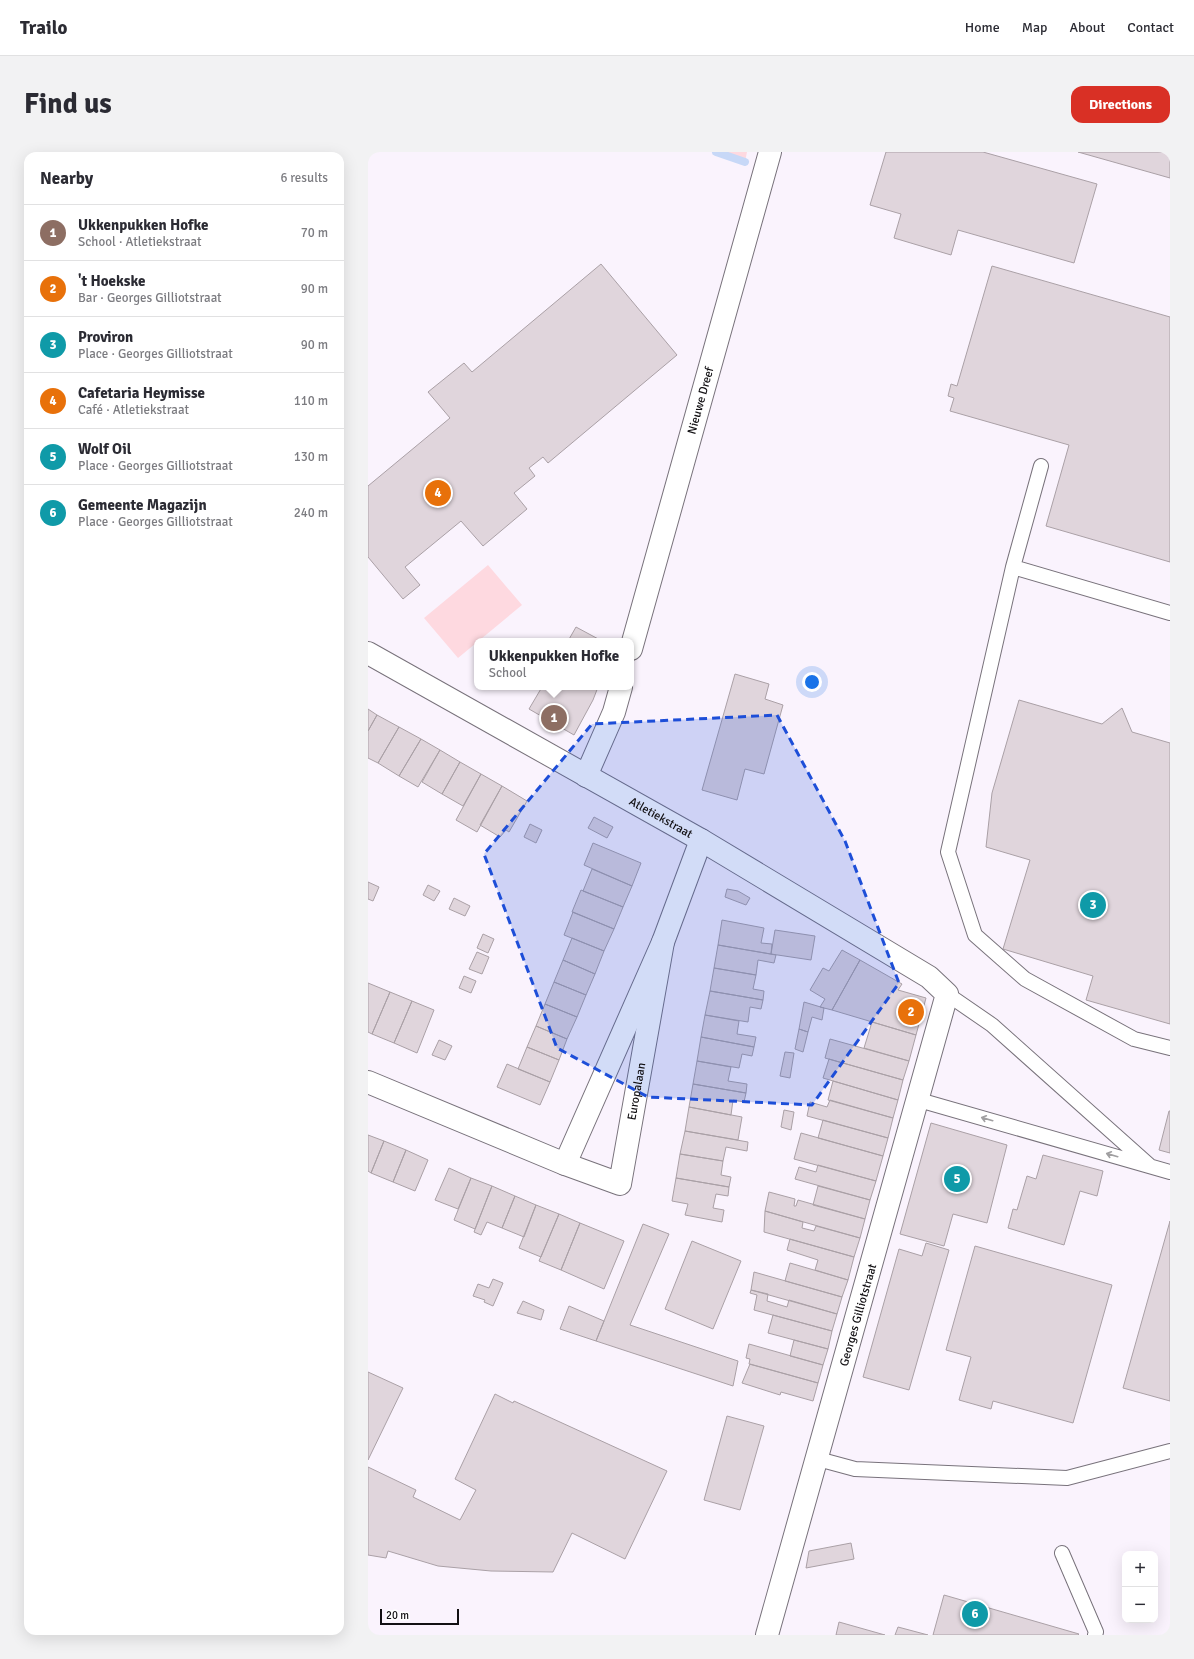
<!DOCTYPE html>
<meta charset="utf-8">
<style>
body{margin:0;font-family:Signika,sans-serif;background:#f2f2f3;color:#2b2b33}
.controls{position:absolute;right:12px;bottom:12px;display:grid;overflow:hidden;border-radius:8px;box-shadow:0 4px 16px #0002}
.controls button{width:36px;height:36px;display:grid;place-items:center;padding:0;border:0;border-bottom:1px solid #e1e1e2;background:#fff;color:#2b2b33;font:20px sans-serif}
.scale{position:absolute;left:12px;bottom:10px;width:79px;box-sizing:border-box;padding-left:4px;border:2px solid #121013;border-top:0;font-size:11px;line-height:14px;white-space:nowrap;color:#121013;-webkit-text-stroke:3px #fff;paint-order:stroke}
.you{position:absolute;left:444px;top:530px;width:14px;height:14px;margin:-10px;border:3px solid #fff;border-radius:50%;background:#1a73e8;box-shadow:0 0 0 6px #1a73e833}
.badge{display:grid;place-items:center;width:26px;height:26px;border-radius:50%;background:#d93025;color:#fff;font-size:13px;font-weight:700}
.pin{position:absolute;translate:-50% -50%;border:2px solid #fff;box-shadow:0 1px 4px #0006}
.popup{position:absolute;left:106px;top:486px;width:160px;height:52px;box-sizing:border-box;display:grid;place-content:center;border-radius:8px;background:#fff;filter:drop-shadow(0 1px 3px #0005);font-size:13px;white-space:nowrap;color:#7c7c81}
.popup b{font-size:15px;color:#2b2b33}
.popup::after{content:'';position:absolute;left:50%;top:100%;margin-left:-8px;border:8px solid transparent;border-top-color:#fff}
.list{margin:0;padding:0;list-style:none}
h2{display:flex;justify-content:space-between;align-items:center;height:52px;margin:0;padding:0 16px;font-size:17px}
h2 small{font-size:13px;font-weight:400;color:#7c7c81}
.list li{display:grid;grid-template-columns:26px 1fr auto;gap:12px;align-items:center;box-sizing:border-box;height:56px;padding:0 16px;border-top:1px solid #e1e1e2}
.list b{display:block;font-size:15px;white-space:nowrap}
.list p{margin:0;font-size:13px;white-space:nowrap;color:#7c7c81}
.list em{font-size:13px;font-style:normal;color:#7c7c81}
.map{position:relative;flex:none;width:802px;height:1483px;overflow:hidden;border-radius:12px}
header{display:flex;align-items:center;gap:24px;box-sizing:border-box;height:56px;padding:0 20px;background:#fff;border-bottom:1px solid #e1e1e2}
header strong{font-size:19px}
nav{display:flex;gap:22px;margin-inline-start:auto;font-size:14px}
.intro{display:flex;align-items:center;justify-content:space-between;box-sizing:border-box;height:96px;padding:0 24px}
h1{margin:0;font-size:28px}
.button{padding:10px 18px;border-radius:12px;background:#d93025;color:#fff;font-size:14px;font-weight:700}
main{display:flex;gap:24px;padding:0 24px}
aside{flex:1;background:#fff;border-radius:12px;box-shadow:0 4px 16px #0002}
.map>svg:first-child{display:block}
.green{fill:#fed9e0}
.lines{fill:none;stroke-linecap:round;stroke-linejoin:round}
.stream{stroke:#c7d8f7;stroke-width:8}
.building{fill:#e0d5dc;stroke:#aaa0a6}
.service-casing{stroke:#78727b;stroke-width:16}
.minor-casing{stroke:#78727b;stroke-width:24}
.service{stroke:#fff;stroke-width:14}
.minor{stroke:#fff;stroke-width:22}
.oneway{stroke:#a09fa1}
.marked{fill:#1d4ed8;fill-opacity:0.2;stroke:#1d4ed8;stroke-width:3;stroke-dasharray:8 5;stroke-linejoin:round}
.labels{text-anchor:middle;stroke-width:3;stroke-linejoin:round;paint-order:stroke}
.street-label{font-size:12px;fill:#121013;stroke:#fff}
</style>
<header>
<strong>Trailo</strong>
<nav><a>Home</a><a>Map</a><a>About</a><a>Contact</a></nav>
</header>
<div class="intro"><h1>Find us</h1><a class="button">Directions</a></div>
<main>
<aside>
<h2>Nearby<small>6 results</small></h2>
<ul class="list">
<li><span class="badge" style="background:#8d6e63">1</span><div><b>Ukkenpukken Hofke</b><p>School · Atletiekstraat</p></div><em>70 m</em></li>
<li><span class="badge" style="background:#e8710a">2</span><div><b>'t Hoekske</b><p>Bar · Georges Gilliotstraat</p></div><em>90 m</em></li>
<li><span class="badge" style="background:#0f9aa8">3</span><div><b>Proviron</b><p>Place · Georges Gilliotstraat</p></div><em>90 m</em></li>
<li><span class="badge" style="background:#e8710a">4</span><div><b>Cafetaria Heymisse</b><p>Café · Atletiekstraat</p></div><em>110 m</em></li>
<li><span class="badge" style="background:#0f9aa8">5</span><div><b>Wolf Oil</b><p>Place · Georges Gilliotstraat</p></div><em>130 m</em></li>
<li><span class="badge" style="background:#0f9aa8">6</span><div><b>Gemeente Magazijn</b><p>Place · Georges Gilliotstraat</p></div><em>240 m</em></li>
</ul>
</aside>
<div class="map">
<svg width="802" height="1483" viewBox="0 0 802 1483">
<rect width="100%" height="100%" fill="#faf3fd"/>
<path class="green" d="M348,0H379L377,10Z
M120,413L154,453L90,506L56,466Z"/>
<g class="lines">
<path class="stream" d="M348,0L377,10"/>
</g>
<path class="building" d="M518,0H615L729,32L706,111L590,78L583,103L526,86L533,62L502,53Z
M710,0H802V26Z
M233,112L309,203L180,311L175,305L161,316L167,324L146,341L159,357L115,394L93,369L37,415L52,433L35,447L0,405V334L82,266L60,240L96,211L104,220Z
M624,114L802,165V410L678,374L701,293L582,259L586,246L580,244L583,232L589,234Z
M208,475L234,489H200Z
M367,522L401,532L397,547L415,553L396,622L377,617L369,648L334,638Z
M174,535H230L225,548L206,583L161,557Z
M651,548L734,572L754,556L764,580L802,591V872L718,848L725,824L635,797L662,708L618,695L624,641Z
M0,557L9,563L0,579Z
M9,563L31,575L10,611L0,606V579Z
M31,575L53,587L31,624L10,611Z
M53,587L72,598L50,635L31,624Z
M72,598L92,610L74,642L54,630Z
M92,610L113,622L95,654L74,642Z
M113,622L134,634L109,680L88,668Z
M134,634L159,649L141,680L138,678L132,685L112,673Z
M226,665L245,675L239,686L220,676Z
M162,672L174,678L168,691L156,685Z
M225,691L273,711L264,734L216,713Z
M224,717L264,734L255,755L215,739Z
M0,730L11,735L5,749L0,747Z
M60,733L72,739L66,749L55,743Z
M359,737L370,739L382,746L378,753L357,745Z
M213,738L255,755L246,777L204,760Z
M86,746L102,754L97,764L81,757Z
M205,760L246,777L236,799L196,783Z
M354,768L396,776L393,791L404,792L403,802L350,793Z
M407,778L447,784L443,808L403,802Z
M115,782L126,787L120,801L109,796Z
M204,786L236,799L227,822L195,808Z
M350,793L408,803L406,811L390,808L388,823L346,816Z
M474,798L492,808L464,858L452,855L457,847L442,838L455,816L461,819Z
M109,800L121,805L114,822L101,817Z
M195,808L227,822L218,843L186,830Z
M492,808L534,832L530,838L558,846L548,883L464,858Z
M346,816L388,823L385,837L396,839L395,848L342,839Z
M96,824L108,829L103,841L91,836Z
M186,830L218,843L209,865L177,852Z
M0,831L22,840L4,882L0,880Z
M342,839L395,848L393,857L382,855L380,870L337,863Z
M22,840L44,849L26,891L4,882Z
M44,849L66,858L49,901L26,891Z
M436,850L456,856L454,868L444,865L440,880L431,877Z
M177,852L209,865L199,887L168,874Z
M337,863L371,869L369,882L388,885L386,895L333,885Z
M504,870L548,883L541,909L496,896Z
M168,874L199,887L191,908L159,895Z
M431,877L440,880L435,900L427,897Z
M333,885L386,895L384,904L374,902L371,916L329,909Z
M462,887L541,909L535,928L457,906Z
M71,888L84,894L77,908L64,903Z
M159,895L191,908L182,930L150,917Z
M417,900L426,901L422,926L412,924Z
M461,907L535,928L530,948L455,926Z
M329,909L363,915L360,929L379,932L378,941L325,932Z
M139,912L182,930L172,953L129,935Z
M465,929L530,948L525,966L460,948Z
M325,932L378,941L376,950L365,948L363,963L321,955Z
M462,948L525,966L520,986L439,964L442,950L459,955Z
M321,955L374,965L370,988L317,979Z
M416,958L426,960L423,978L413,975Z
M801,959H802V1001L791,998Z
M455,968L520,986L515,1004L450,986Z
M563,971L639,993L619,1071L585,1062L576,1094L532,1082Z
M317,979L380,990L379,999L358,995L355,1009L312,1002Z
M433,981L515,1004L508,1029L426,1007Z
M0,983L16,989L3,1021L0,1019Z
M16,989L38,998L25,1030L3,1021Z
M38,998L60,1008L47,1039L25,1030Z
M312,1002L355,1009L353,1023L363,1025L361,1035L308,1026Z
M675,1003L735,1019L729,1044L712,1039L696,1093L640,1076L645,1057L649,1058L659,1024L668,1027Z
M450,1013L508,1029L502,1048L427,1027L431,1015L448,1020Z
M81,1016L103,1026L90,1057L67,1048Z
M103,1026L124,1034L107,1077L86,1068Z
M308,1026L361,1035L360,1044L348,1042L345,1056L356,1058L354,1070L317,1063L320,1052L304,1049Z
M124,1034L147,1044L134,1076L119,1070L113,1083L106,1080Z
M450,1034L502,1048L497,1067L445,1053Z
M401,1040L427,1047L426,1054H428L430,1048L497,1067L492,1086L397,1059Z
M147,1044L168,1053L156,1085L134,1076Z
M168,1053L191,1062L173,1105L151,1096Z
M397,1059L435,1070L434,1076L446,1079L448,1074L492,1086L486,1105L396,1080Z
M191,1062L212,1071L193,1118L171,1109Z
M802,1069V1249L755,1236Z
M212,1071L256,1089L236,1137L193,1118Z
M275,1072L301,1082L262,1173L370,1209L365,1234L228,1189Z
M422,1087L486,1105L480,1128L447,1118L450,1108L419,1098Z
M324,1089L373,1109L345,1177L297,1157Z
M558,1091L581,1098L541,1238L495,1225L531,1097L554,1104Z
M607,1094L744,1133L705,1271L625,1249L623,1257L591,1248L603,1205L578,1198Z
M422,1111L480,1128L474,1145L417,1129Z
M386,1120L474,1145L469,1162L383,1138Z
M125,1127L135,1131L125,1154L116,1150L117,1148L105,1144L110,1132L121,1136Z
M383,1138L400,1142L399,1149L419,1155L421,1148L469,1162L464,1179L386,1158L389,1143L382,1141Z
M155,1149L176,1158L173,1168L149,1161Z
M201,1154L236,1169L228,1189L192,1177Z
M405,1163L464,1179L460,1197L400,1181Z
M426,1188L460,1197L455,1213L422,1204Z
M381,1192L455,1213L450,1231L381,1212L382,1207L378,1206Z
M382,1212L450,1231L445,1249L413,1240L412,1243L374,1231Z
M0,1220L35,1236L0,1308Z
M127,1242L145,1251L146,1249L299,1319L257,1407L204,1381L185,1420L123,1419L70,1414L20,1399L18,1406L0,1403V1315L48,1338L45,1345L92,1368L108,1338L87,1327Z
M359,1264L396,1274L372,1358L336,1348Z
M483,1391L486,1407L438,1416L441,1399Z
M576,1443L711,1482L710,1483H565Z
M471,1470L517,1483H468Z
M530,1475L560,1483H527Z"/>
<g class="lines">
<defs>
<path id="service" d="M645,415L673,314
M802,461L645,415L580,700L607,783L657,827L766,887L802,896
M579,842L624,873L782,1014
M551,948L802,1020
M450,1307L487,1317L699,1326L802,1299
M694,1401L728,1480L727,1483"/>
<g id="minor">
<path id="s1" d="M263,497L402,0"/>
<path id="s2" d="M0,501L333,688L561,825L579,842L399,1483"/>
<path d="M218,624L246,560L253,535"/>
<path id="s3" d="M0,930L197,1012L252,1032L295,790"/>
<path d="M197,1012L295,790L333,688"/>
</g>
</defs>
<use href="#service" class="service-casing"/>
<use href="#minor" class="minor-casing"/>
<use href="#service" class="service"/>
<use href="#minor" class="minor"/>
</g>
<defs><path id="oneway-shaft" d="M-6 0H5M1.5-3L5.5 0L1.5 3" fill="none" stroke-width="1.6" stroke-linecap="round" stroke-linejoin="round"/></defs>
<g class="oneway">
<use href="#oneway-shaft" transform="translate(619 967) rotate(-164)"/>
<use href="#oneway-shaft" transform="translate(744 1003) rotate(-164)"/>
</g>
<path class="marked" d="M409,563L477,689L531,831L444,953L280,945L189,896L116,702L224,572Z"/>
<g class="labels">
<g class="street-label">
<text dy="4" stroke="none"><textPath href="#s1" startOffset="258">Nieuwe Dreef</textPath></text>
<text dy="4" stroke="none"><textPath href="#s2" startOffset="336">Atletiekstraat</textPath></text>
<text dy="4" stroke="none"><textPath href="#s3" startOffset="366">Europalaan</textPath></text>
<text transform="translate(490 1163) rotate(-74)" y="4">Georges Gilliotstraat</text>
</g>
</g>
</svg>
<div class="controls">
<button>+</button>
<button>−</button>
</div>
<div class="scale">20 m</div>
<div class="you"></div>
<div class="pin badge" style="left:186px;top:566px;background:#8d6e63">1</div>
<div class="popup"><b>Ukkenpukken Hofke</b>School</div>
<div class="pin badge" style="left:543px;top:860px;background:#e8710a">2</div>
<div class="pin badge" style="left:725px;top:753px;background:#0f9aa8">3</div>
<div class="pin badge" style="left:70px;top:341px;background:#e8710a">4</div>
<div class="pin badge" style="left:589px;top:1027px;background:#0f9aa8">5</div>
<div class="pin badge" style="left:607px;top:1462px;background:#0f9aa8">6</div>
</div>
</main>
